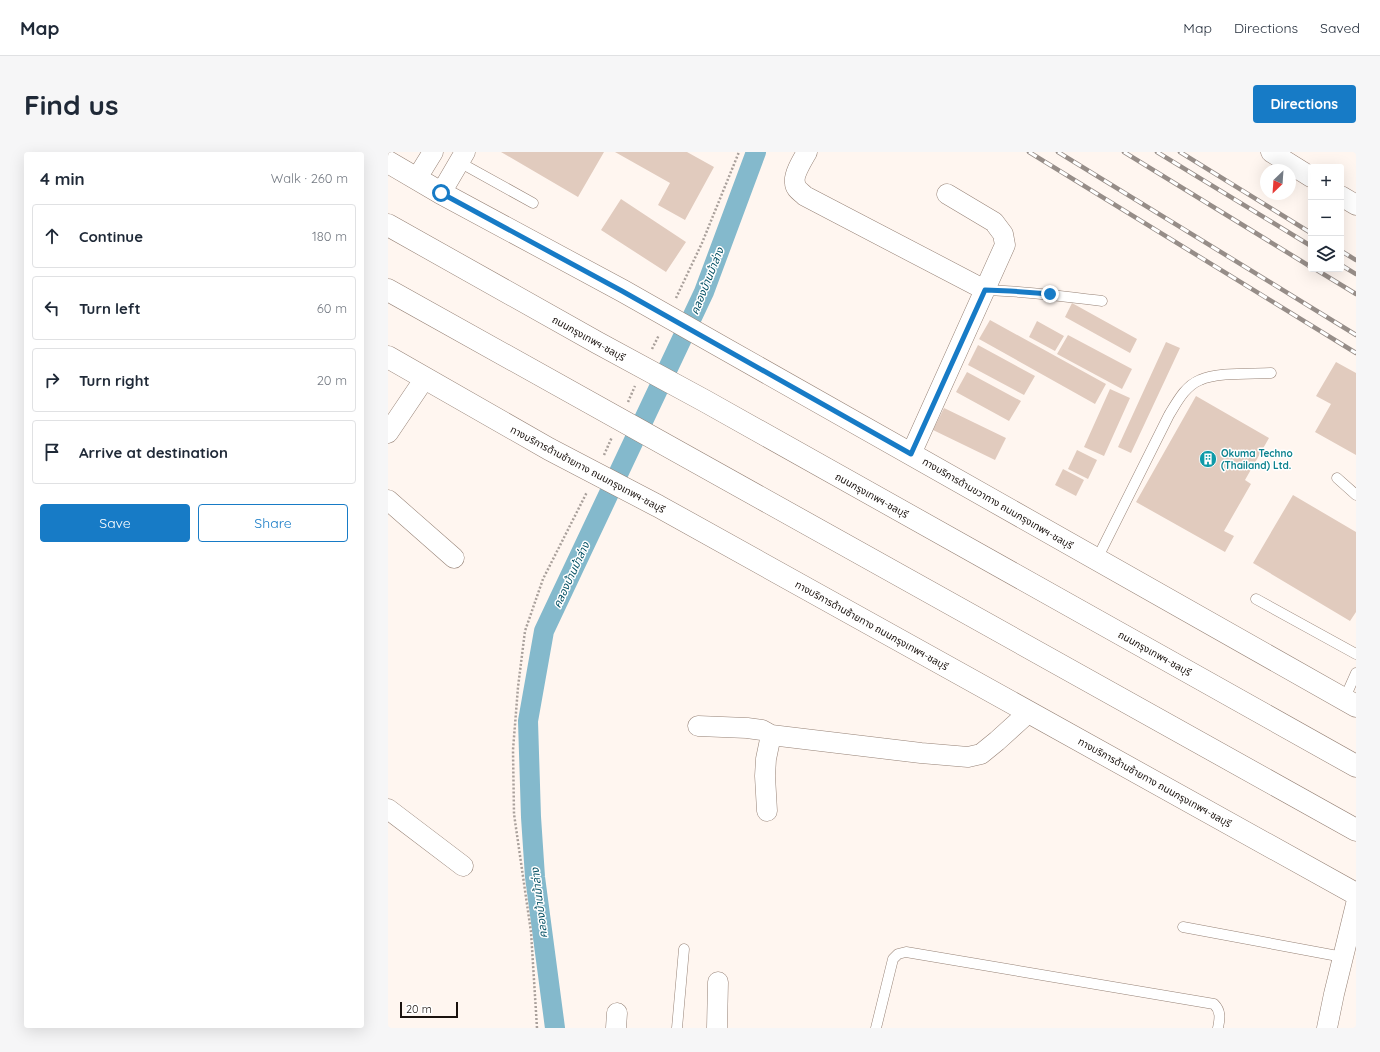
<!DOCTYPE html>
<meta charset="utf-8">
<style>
body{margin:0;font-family:Quicksand,"Noto Sans Thai",sans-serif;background:#f6f6f7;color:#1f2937}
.controls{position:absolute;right:12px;top:12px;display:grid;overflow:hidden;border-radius:4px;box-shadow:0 4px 16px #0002}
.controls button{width:36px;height:36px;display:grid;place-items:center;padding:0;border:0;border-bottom:1px solid #e0e1e3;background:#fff;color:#1f2937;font:20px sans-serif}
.compass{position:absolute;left:872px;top:12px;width:36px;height:36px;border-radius:50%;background:#fff;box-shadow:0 4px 16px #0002;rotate:205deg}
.scale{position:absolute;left:12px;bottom:10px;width:58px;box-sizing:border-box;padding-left:4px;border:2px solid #1a120e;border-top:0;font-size:11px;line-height:14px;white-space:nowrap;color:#1a120e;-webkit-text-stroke:3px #fff;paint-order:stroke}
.stop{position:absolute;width:12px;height:12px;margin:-9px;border:3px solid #177bc6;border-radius:50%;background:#fff}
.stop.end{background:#177bc6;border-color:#fff;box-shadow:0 1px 4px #0008}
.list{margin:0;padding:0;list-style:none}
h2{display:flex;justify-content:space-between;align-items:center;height:52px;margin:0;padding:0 16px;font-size:17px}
h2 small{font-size:13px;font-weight:400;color:#747a83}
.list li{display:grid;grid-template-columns:26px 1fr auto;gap:12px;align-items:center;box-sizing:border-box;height:64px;margin:0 8px 8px;padding:0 8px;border:1px solid #e0e1e3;border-radius:4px}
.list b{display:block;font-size:15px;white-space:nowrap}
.list em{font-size:13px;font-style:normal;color:#747a83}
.actions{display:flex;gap:8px;padding:12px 16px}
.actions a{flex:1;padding:9px 0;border:1px solid #177bc6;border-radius:4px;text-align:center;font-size:14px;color:#177bc6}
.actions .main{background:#177bc6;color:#fff}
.icon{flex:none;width:22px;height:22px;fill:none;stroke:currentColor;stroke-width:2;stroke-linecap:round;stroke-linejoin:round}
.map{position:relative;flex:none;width:968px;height:876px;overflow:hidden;border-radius:4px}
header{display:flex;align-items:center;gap:24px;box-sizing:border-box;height:56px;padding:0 20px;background:#fff;border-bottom:1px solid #e0e1e3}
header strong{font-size:19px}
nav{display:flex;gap:22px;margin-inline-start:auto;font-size:14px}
.intro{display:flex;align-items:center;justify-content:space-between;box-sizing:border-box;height:96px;padding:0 24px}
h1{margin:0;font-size:28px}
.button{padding:10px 18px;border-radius:4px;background:#177bc6;color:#fff;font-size:14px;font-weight:700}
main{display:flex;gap:24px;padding:0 24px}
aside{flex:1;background:#fff;border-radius:4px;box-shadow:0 4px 16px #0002}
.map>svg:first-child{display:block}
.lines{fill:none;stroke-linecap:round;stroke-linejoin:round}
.canal{stroke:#84b9cc;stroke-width:20}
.building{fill:#e1cbbe}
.lane-casing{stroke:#968276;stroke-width:11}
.street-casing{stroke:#968276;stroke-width:21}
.secondary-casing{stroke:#968276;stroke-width:23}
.highway-casing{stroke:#968276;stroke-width:23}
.path{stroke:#a9a09b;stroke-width:2.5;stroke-dasharray:2 2;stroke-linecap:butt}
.lane{stroke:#fff;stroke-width:10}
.street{stroke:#fff;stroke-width:20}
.secondary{stroke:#fff;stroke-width:22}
.highway{stroke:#fff;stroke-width:22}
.rail-casing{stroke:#968d88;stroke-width:4.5}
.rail{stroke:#fff;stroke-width:3;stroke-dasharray:9;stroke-linecap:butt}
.route{stroke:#177bc6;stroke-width:5}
.labels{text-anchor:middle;stroke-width:3;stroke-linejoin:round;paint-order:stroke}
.street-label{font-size:10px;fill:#1a120e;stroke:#fff}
.culture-label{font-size:10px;font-weight:bold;fill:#0d838f;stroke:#fff;text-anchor:start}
.water-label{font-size:11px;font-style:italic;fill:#004e62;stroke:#fff}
</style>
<header>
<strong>Map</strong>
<nav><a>Map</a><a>Directions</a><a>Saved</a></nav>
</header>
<div class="intro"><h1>Find us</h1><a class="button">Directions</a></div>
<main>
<aside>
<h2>4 min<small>Walk · 260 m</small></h2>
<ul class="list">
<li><svg class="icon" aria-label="ahead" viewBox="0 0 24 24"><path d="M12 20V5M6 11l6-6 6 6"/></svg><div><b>Continue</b></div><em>180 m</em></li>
<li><svg class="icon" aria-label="left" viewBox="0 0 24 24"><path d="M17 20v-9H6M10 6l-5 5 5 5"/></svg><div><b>Turn left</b></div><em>60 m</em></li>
<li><svg class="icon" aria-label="right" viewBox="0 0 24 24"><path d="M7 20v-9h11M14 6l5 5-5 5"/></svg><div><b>Turn right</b></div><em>20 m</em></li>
<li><svg class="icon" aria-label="arrive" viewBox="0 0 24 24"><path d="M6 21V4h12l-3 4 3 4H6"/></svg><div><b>Arrive at destination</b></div></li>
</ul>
<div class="actions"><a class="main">Save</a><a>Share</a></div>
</aside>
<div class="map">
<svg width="968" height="876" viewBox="0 0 968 876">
<rect width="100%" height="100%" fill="#fff6f0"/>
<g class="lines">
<path class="canal" d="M167,876L147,725L143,665L140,569L156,479L316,140L368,0"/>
</g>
<path class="building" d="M113,0H216L190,45Z
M227,0H299L326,15L297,68L270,53L282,31Z
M233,47L298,90L278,120L213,78Z
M684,151L749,187L742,201L677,165Z
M602,168L718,232L707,252L591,187Z
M649,169L676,184L667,199L641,185Z
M680,183L744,217L734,237L669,202Z
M778,190L792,196L743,301L730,295Z
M590,193L647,224L636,243L580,213Z
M948,210L968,221V303L927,280L943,252L928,244Z
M579,220L633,249L621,269L568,240Z
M722,237L742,246L716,304L696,295Z
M808,244L881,286L857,328L863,332L836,379L846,384L837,400L748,350Z
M556,256L618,286L607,308L545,278Z
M689,298L709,308L700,327L680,317Z
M675,317L696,328L688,344L667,333Z
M905,343L968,380V460L962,469L865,411Z"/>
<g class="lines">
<defs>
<path id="lane" d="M71,10L145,51
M597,138C637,139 675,144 714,149
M949,326L968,343
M709,407L781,263C789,250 797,234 812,228C829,220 863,222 883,221
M868,447L968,502
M956,548L968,521
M795,775L955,805
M289,876L296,797
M488,876L505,807L510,802L518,800L826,852C833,859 832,866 830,876"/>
<path id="street" d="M419,0C415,7 405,23 407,31C407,37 413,40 417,44L597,138
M883,0L923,25
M29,26L45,0
M53,41L77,0
M953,44L968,53
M0,281L37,226
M523,302L617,93L615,82L606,70L559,42
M0,348L66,406
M310,574L359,576L374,578L383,583
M0,657L75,714
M379,659L377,624L378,607L383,583L533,601L580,605L593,602L609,589L641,560
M228,876L229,861
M329,876L330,830
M939,876L946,842L968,752"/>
<path id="secondary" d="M0,10L53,41L235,139L339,198L968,554
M0,205L161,297L270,354L968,742"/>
<path id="highway" d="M0,73L210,191L317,249L968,614
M0,138L968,678"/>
</defs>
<use href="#lane" class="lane-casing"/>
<use href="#street" class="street-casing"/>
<use href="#secondary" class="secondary-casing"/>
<use href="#highway" class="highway-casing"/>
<path class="path" d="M288,146L314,91L351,0
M264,197L271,183
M240,250L247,234
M216,303L224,285
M149,876L143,780L126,662L125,598L130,535L137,479L155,427L199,340"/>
<use href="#lane" class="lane"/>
<use href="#street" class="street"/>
<use href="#secondary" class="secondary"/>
<use href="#highway" class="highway"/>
<defs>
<path id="rail" d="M641,0L968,201
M670,0L968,183
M736,0L923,115
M769,0L923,94
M792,0L923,81
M953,99L968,108
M953,113L968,122
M927,117L968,142"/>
</defs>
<use href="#rail" class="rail-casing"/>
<use href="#rail" class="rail"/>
</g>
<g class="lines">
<path class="route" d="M53,41L234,139L523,302L597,138L622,139L662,142"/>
</g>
<defs>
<symbol id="building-disc" viewBox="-11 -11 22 22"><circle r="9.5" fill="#0f9aa8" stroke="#fff"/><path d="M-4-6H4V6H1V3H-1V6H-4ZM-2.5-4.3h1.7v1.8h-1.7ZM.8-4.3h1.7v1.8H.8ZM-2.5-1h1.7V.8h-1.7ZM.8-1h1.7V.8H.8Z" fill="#fff"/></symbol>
</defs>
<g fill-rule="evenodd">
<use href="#building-disc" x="810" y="297" width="20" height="20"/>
</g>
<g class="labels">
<g class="street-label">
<text transform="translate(201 186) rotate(29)" y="4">ถนนกรุงเทพฯ-ชลบุรี</text>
<text transform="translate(200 317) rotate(28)" y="4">ทางบริการด้านซ้ายทาง ถนนกรุงเทพฯ-ชลบุรี</text>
<text transform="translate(484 343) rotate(29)" y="4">ถนนกรุงเทพฯ-ชลบุรี</text>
<text transform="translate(610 351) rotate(30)" y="4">ทางบริการด้านขวาทาง ถนนกรุงเทพฯ-ชลบุรี</text>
<text transform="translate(484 473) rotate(29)" y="4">ทางบริการด้านซ้ายทาง ถนนกรุงเทพฯ-ชลบุรี</text>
<text transform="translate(767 501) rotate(29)" y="4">ถนนกรุงเทพฯ-ชลบุรี</text>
<text transform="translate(767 630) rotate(29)" y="4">ทางบริการด้านซ้ายทาง ถนนกรุงเทพฯ-ชลบุรี</text>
</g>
<g class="culture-label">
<text x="833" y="305">Okuma Techno<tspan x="833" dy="12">(Thailand) Ltd.</tspan></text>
</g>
<g class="water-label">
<text transform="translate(319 129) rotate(-68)" y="4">คลองบ้านม้าล่าง</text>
<text transform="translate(183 423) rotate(-65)" y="4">คลองบ้านม้าล่าง</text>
<text transform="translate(151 751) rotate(-97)" y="4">คลองบ้านม้าล่าง</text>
</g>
</g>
</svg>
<div class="controls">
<button>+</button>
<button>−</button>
<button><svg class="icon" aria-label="layers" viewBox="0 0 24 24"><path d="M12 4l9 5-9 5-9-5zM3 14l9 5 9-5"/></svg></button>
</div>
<svg class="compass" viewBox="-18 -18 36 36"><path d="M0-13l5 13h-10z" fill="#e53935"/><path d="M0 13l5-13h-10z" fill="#747a83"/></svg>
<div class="scale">20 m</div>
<div class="stop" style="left:53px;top:41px"></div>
<div class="stop end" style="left:662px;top:142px"></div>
</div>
</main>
